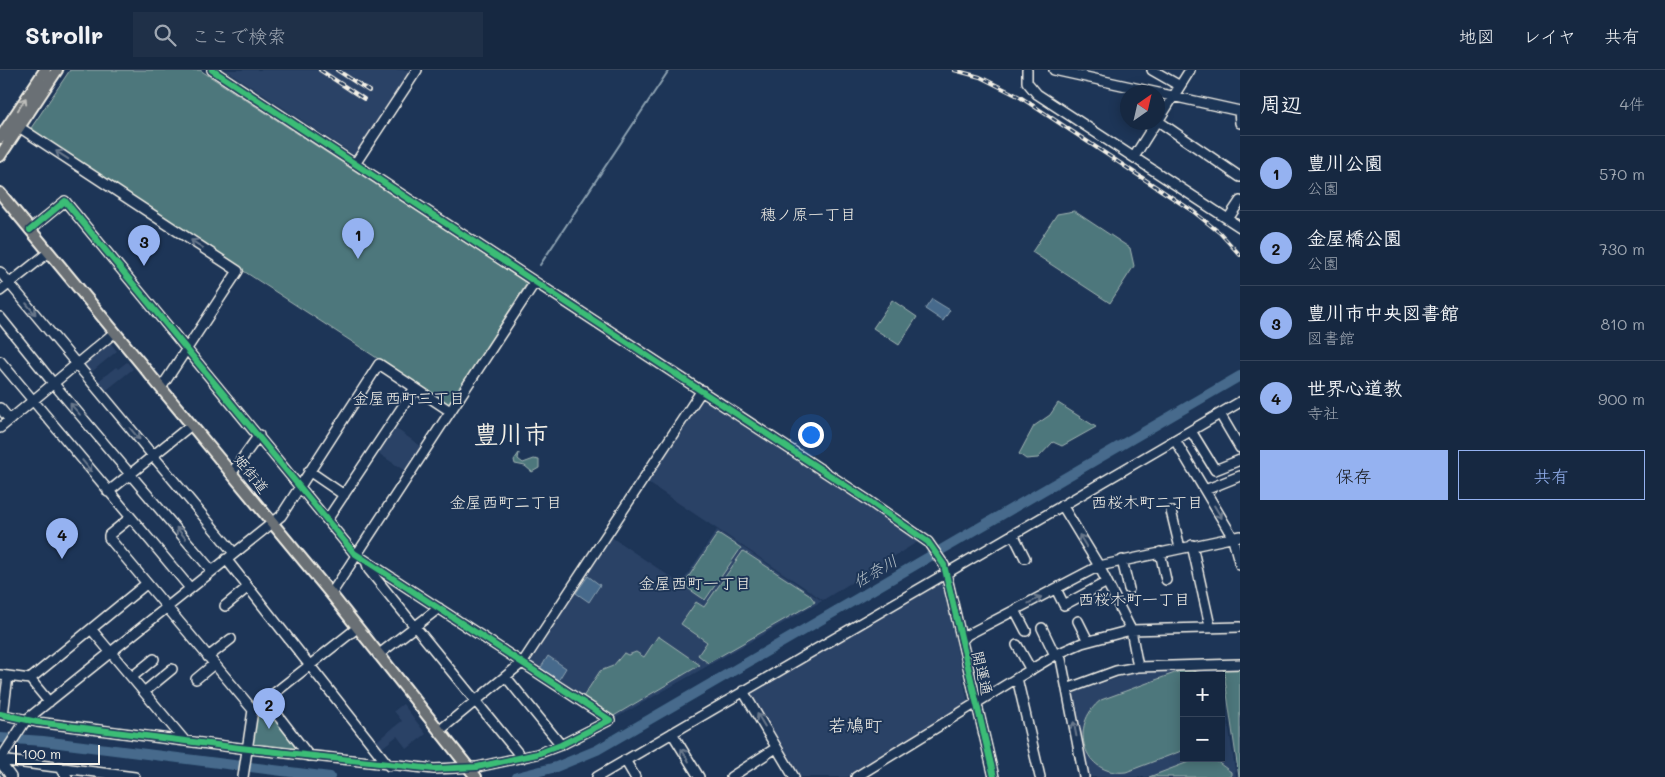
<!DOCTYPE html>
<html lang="ja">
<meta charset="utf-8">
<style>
body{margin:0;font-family:Mali,"Klee One",sans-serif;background:#1f3048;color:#f1f3f6}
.controls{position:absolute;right:15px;bottom:15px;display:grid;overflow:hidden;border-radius:0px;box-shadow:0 2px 12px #0003}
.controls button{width:45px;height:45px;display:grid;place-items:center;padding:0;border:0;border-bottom:1px solid #35445a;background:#162841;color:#f1f3f6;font:25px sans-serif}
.compass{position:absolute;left:1120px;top:15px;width:45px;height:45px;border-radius:50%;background:#162841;box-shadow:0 2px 12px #0003;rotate:34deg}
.scale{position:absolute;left:15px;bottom:12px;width:85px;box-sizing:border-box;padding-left:5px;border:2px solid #f4f1e8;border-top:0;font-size:14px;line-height:18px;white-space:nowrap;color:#f4f1e8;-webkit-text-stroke:4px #1d3557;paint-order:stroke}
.you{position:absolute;left:810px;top:364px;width:18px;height:18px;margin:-12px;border:4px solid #fff;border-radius:50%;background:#1a73e8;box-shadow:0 0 0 8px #1a73e833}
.badge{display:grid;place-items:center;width:32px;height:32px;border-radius:50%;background:#95b2f1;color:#111;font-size:16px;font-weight:700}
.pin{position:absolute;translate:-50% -41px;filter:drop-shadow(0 1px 2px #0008)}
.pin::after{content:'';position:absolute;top:26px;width:18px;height:15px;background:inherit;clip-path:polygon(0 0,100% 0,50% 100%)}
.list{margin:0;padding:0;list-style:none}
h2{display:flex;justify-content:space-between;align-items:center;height:65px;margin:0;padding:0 20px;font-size:21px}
h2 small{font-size:16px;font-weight:400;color:#9ea6b1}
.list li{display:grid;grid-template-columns:32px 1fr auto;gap:15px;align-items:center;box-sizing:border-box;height:75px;padding:0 20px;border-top:1px solid #35445a}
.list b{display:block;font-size:19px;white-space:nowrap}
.list p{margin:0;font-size:16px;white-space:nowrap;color:#9ea6b1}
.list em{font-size:16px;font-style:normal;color:#9ea6b1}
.actions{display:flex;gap:10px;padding:15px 20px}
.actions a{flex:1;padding:11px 0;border:1px solid #95b2f1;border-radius:0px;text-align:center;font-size:18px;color:#95b2f1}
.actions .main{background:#95b2f1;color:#111}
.icon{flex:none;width:28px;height:28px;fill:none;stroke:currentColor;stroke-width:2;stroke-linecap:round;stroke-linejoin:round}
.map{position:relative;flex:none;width:1240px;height:707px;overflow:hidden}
header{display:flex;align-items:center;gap:30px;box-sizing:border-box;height:70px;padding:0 25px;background:#162841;border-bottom:1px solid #35445a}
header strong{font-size:24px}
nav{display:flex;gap:28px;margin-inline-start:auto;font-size:18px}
.search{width:350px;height:45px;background:#1f3048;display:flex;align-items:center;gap:12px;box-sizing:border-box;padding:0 18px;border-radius:0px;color:#9ea6b1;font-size:19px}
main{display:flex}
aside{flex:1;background:#162841}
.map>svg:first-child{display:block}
.built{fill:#2b4266;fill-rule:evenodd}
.green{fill:#4e777b;stroke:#a1b4b2}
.water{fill:#466b8c;stroke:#8ca1b1}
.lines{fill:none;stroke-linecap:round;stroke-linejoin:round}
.stream{stroke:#8ca1b1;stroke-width:2}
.river{stroke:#466b8c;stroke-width:10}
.minor-casing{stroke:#f4f1e8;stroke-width:12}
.major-casing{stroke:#f4f1e8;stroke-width:14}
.minor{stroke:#1d3557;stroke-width:9}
.major{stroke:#6a7074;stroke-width:10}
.rail-casing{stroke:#f4f1e8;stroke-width:4}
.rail{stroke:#1d3557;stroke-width:2;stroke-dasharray:5.5;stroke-linecap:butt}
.cycleway-casing{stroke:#1d3557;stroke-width:9}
.cycleway{stroke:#3abd76;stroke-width:6}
.oneway{stroke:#bdbdba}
.oneway2{stroke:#68778a}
.labels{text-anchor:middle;stroke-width:4;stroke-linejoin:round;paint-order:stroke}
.street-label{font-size:15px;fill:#f4f1e8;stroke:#1d3557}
.neighbourhood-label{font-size:16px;fill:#f4f1e8;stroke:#1d3557}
.water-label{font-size:16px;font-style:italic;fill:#b7c2c8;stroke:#1d3557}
.quarter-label{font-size:18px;fill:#f4f1e8;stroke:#1d3557}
.town-label{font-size:25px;font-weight:bold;fill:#f4f1e8;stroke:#1d3557}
</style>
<header>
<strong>Strollr</strong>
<div class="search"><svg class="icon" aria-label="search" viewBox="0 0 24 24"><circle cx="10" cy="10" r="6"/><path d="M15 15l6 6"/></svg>ここで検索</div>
<nav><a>地図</a><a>レイヤ</a><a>共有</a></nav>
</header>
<main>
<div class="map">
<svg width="1240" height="707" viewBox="0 0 1240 707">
<rect width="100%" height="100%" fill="#1d3557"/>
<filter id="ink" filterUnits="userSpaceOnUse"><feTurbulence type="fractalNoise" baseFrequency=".02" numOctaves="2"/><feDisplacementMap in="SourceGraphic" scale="10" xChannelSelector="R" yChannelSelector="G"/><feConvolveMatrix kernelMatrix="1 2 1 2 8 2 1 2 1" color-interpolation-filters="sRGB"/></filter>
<g filter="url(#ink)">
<path class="built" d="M226,0H410L354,85Z
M108,270L117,281L89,304L80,293Z
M127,292L133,299L104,322L96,313L116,297L118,299Z
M701,327L919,471L823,530L647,412Z
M392,356L422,377L405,401L375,381Z
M717,460L822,531L612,650L528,596L611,467L681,514Z
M940,514L944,516L968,633L848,707H796L749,627L751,623Z
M1220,597L1236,707H1087L1070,623L1141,601ZM1184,606H1221V688H1184Z
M403,634L426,664L407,679L397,666L379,680L374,673L402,651L394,641Z"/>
<path class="green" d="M70,0H200L527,213L449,335L29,61Z
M1074,141L1130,178L1134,196L1110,233L1032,182L1057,144Z
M892,230L917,247L899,275L873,258Z
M1058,333L1096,357L1062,376L1053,372L1038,388L1026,389L1019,384L1034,356L1050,345Z
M519,383L518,389L523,393L534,389L539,390V398L532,402L525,396L515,394L514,390Z
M718,463L741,478L705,530L683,515Z
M743,481L809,524L815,532L708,593L698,585L707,572L681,554L696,532L704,537Z
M658,566L700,595L612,647L583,627L600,601L613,596L624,583L628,585L636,582L644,587Z
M1223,596H1240V707H1239Z
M1190,600L1207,606H1184V680L1126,702C1083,707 1068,655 1101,630L1180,601Z
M265,634L301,680L251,675L255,642Z
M1199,688H1212L1231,702V707H1149Z"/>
<path class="water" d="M932,229L950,240L943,251L925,239Z
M588,506L600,515L589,532L576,523Z
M548,586L566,598L558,611L540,599Z"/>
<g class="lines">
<path class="stream" d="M540,195L669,0"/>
<path class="river" d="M0,668L43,671L330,707
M517,707L556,697L597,680L1240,306"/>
<defs>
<path id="minor" d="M212,0L866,429L928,472L944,495L994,707
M1027,0V12L1037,24L1240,157
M1054,0L1240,41
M1152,0L1180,16
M1239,41L1240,53
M1158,51L1240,107
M1158,51L1190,0
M19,57L238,201L161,318
M1134,87L1156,52
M355,94L417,0
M1228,149L1240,131
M0,202L234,483
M0,221L49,182
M0,247L53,313L212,501
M0,291L190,518
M0,338L10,350
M1220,344L1240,378
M0,358L115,262
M1191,361L1215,400L1240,390
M1175,370L1232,466L1240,495
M309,401L344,425
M231,404L259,365
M1205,420L1240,406
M108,422L191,355
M1062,435L1099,496L1131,560L1138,597
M1171,441L1180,478
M130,448L109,465V468L253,640
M327,450L415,318
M1013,464L1025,488
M1192,475L1210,556
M1160,482L1166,510
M226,489L389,696
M1122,490L1129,519
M366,491L369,500L522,688
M1056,519L1064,535L1107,512
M331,524L535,212
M225,536L248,517
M1015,540L1026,561
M1078,551L1088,571
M1042,558L1053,581L1061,589L1084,707
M91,559L185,671
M962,571L967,565L1099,496L1240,466
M1017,575L1031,600
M378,585L439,538
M208,587L231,569
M0,605L30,609L146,514
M132,607L154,589
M506,607L561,675
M1017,608L1040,707
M30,609L49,632
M196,609L214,594
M1067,619L1116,601L1138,597L1240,594
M743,621L794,707
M144,622L172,599
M266,630L309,686
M0,644L37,652L240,678L434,699L477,697L537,684L561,675L610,650L354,483L65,131L30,160
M3,645L8,606
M439,661L523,592L702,320
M672,663L699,707
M0,690L26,650L281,446L379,294L450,341
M0,690L135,707
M625,690L635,707
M0,692L11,707
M60,697L67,707
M243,707L253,640L357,558
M597,707L1240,332
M731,707L776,678
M856,707L1017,608L1057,584L1082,573L1131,560L1240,557"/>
<path id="major" d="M0,68L45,0
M0,86L57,0
M0,123L331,524L476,707"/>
</defs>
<use href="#minor" class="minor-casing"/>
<use href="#major" class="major-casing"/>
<use href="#minor" class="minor"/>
<use href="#major" class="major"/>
<defs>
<path id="rail" d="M320,0L364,29
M337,0L369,21
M954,0L980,7L1020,27L1194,142L1220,163L1240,185
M0,703L3,707"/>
</defs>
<use href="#rail" class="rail-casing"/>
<use href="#rail" class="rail"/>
<defs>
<path id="cycleway" d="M212,0L866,429L928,472L944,495L994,707
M0,644L37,652L240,678L434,699L477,697L537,684L561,675L610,650L354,483L65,131L30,160"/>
</defs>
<use href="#cycleway" class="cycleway-casing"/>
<use href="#cycleway" class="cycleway"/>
</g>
<defs><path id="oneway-shaft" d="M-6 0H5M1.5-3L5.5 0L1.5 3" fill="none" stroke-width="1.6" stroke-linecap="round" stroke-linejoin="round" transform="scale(1.25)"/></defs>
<use class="oneway" href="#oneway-shaft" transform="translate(22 34) rotate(-57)"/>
<g class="oneway2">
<use href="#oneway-shaft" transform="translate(62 85) rotate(-147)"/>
<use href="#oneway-shaft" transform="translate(197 174) rotate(-147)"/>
<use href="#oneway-shaft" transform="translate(31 239) rotate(50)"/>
<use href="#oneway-shaft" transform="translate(75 339) rotate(-131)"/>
<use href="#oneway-shaft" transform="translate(135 364) rotate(50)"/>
<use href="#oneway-shaft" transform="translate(87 396) rotate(51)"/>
<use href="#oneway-shaft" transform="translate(1218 442) rotate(59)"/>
<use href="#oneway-shaft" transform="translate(181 463) rotate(-130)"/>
<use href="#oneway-shaft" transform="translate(1083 471) rotate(-121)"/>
<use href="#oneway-shaft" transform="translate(1035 530) rotate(-27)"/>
<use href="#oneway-shaft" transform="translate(761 650) rotate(-121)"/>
<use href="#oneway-shaft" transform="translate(1075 659) rotate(-101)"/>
<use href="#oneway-shaft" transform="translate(685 685) rotate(-121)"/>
</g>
</g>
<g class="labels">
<g class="street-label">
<text transform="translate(251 404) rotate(51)" y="5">姫街道</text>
<text transform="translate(982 603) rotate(77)" y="5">開運通</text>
</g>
<g class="neighbourhood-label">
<text x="808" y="150">穂ノ原一丁目</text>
<text x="409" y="334">金屋西町三丁目</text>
<text x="506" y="438">金屋西町二丁目</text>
<text x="1147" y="438">西桜木町二丁目</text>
<text x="695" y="519">金屋西町一丁目</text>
<text x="1134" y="535">西桜木町一丁目</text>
</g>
<g class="water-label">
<text transform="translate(875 501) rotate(-30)" y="6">佐奈川</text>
</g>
<g class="quarter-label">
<text x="855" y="662">若鳩町</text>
</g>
<g class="town-label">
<text x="511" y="373">豊川市</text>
</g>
</g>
</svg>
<div class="controls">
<button>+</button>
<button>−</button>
</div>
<svg class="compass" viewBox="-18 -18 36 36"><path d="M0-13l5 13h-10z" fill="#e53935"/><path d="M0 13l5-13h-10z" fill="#9ea6b1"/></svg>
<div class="scale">100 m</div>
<div class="you"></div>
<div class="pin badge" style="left:358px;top:189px">1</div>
<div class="pin badge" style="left:269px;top:659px">2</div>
<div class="pin badge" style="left:144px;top:196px">3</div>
<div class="pin badge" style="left:62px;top:489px">4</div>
</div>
<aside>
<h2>周辺<small>4件</small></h2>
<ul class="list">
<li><span class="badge">1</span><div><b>豊川公園</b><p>公園</p></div><em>570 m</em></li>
<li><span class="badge">2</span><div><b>金屋橋公園</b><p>公園</p></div><em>730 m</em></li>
<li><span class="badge">3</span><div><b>豊川市中央図書館</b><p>図書館</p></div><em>810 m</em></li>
<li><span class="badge">4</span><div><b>世界心道教</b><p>寺社</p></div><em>900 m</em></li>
</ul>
<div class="actions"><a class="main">保存</a><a>共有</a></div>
</aside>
</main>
